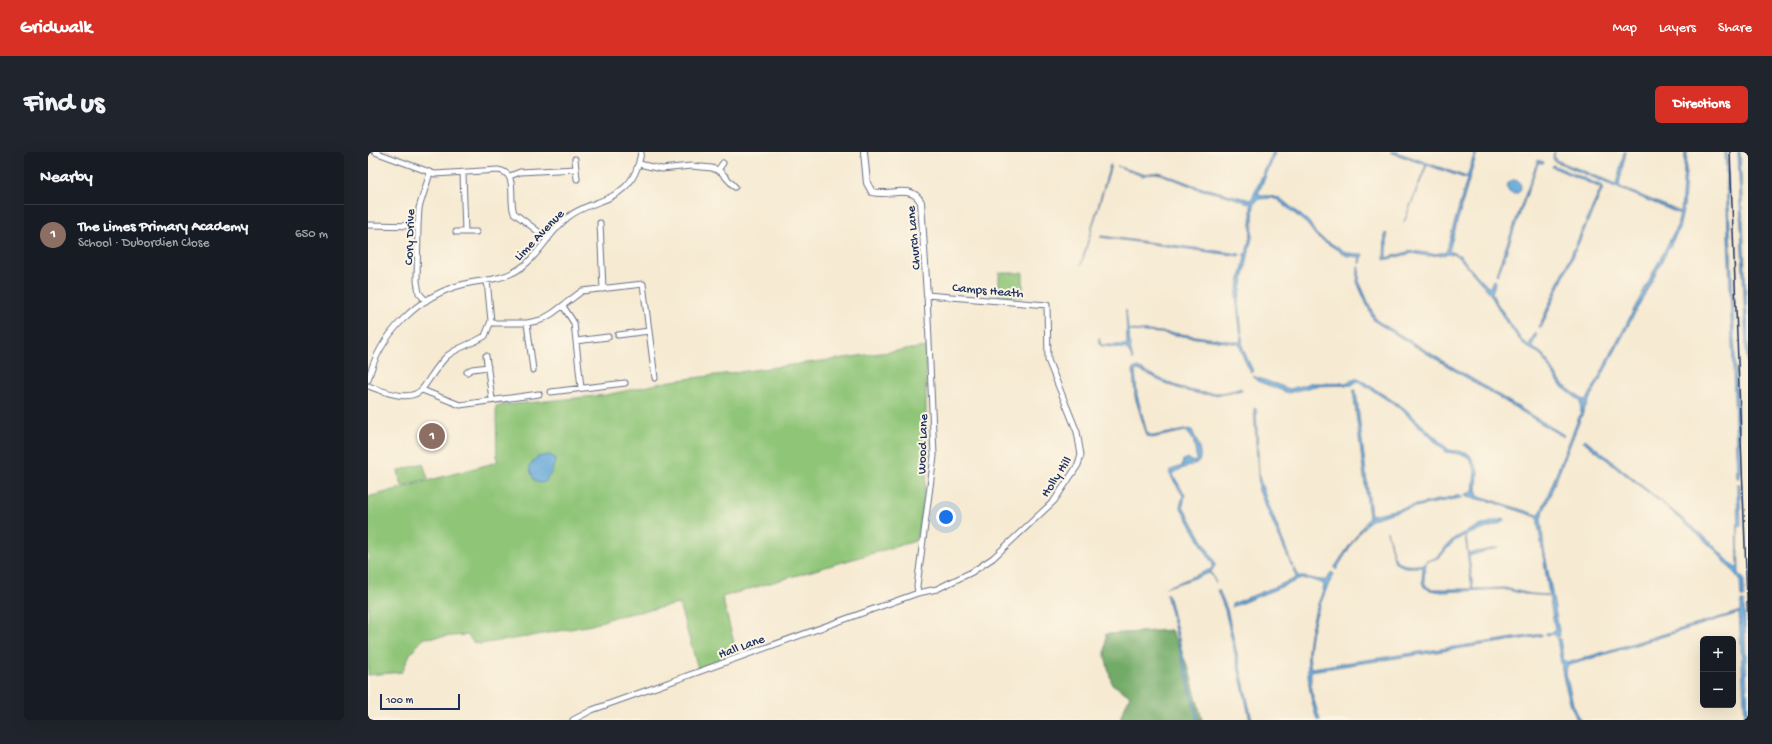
<!DOCTYPE html>
<meta charset="utf-8">
<style>
body{margin:0;font-family:"Gochi Hand",sans-serif;background:#20242c;color:#f1f3f6}
.controls{position:absolute;right:12px;bottom:12px;display:grid;overflow:hidden;border-radius:6px;box-shadow:0 4px 16px #0002}
.controls button{width:36px;height:36px;display:grid;place-items:center;padding:0;border:0;border-bottom:1px solid #363941;background:#171b24;color:#f1f3f6;font:20px sans-serif}
.scale{position:absolute;left:12px;bottom:10px;width:80px;box-sizing:border-box;padding-left:4px;border:2px solid #1b2f5e;border-top:0;font-size:11px;line-height:14px;white-space:nowrap;color:#1b2f5e;-webkit-text-stroke:3px #fcf5e5;paint-order:stroke}
.you{position:absolute;left:578px;top:365px;width:14px;height:14px;margin:-10px;border:3px solid #fff;border-radius:50%;background:#1a73e8;box-shadow:0 0 0 6px #1a73e833}
.badge{display:grid;place-items:center;width:26px;height:26px;border-radius:50%;background:#d93025;color:#fff;font-size:13px;font-weight:700}
.pin{position:absolute;translate:-50% -50%;border:2px solid #fff;box-shadow:0 1px 4px #0006}
.list{margin:0;padding:0;list-style:none}
h2{display:flex;justify-content:space-between;align-items:center;height:52px;margin:0;padding:0 16px;font-size:17px}
h2 small{font-size:13px;font-weight:400;color:#9ea1a6}
.list li{display:grid;grid-template-columns:26px 1fr auto;gap:12px;align-items:center;box-sizing:border-box;height:60px;padding:0 16px;border-top:1px solid #363941}
.list b{display:block;font-size:15px;white-space:nowrap}
.list p{margin:0;font-size:13px;white-space:nowrap;color:#9ea1a6}
.list em{font-size:13px;font-style:normal;color:#9ea1a6}
.map{position:relative;flex:none;width:1380px;height:568px;overflow:hidden;border-radius:6px}
header{display:flex;align-items:center;gap:24px;box-sizing:border-box;height:56px;padding:0 20px;background:#d93025;color:#fff}
header strong{font-size:19px}
nav{display:flex;gap:22px;margin-inline-start:auto;font-size:14px}
.intro{display:flex;align-items:center;justify-content:space-between;box-sizing:border-box;height:96px;padding:0 24px}
h1{margin:0;font-size:28px}
.button{padding:10px 18px;border-radius:6px;background:#d93025;color:#fff;font-size:14px;font-weight:700}
main{display:flex;gap:24px;padding:0 24px}
aside{flex:1;background:#171b24;border-radius:6px;box-shadow:0 4px 16px #0002}
.map>svg:first-child{display:block}
.green{fill:#8ec577;stroke:#547a6a}
.forest{fill:#72aa68;stroke:#466c63}
.water{fill:#65a8da;stroke:#406c9c;fill-rule:evenodd}
.lines{fill:none;stroke-linecap:round;stroke-linejoin:round}
.minor-casing{stroke:#687087;stroke-width:7}
.tertiary-casing{stroke:#687087;stroke-width:8}
.minor{stroke:#fff;stroke-width:5}
.tertiary{stroke:#fff;stroke-width:6}
.rail{stroke:#1b2f5e;stroke-width:1.5}
.labels{text-anchor:middle;stroke-width:4;stroke-linejoin:round;paint-order:stroke}
.street-label{font-size:13px;fill:#1b2f5e;stroke:#fcf5e5}
</style>
<header>
<strong>Gridwalk</strong>
<nav><a>Map</a><a>Layers</a><a>Share</a></nav>
</header>
<div class="intro"><h1>Find us</h1><a class="button">Directions</a></div>
<main>
<aside>
<h2>Nearby<small></small></h2>
<ul class="list">
<li><span class="badge" style="background:#8d6e63">1</span><div><b>The Limes Primary Academy</b><p>School · Dubordien Close</p></div><em>650 m</em></li>
</ul>
</aside>
<div class="map">
<svg width="1380" height="568" viewBox="0 0 1380 568">
<rect width="100%" height="100%" fill="#fcf5e5"/>
<filter id="ink" filterUnits="userSpaceOnUse"><feTurbulence type="fractalNoise" baseFrequency=".025" numOctaves="2"/><feDisplacementMap in="SourceGraphic" scale="8" xChannelSelector="R" yChannelSelector="G"/><feConvolveMatrix kernelMatrix="1 2 1 2 8 2 1 2 1" color-interpolation-filters="sRGB"/></filter>
<filter id="wash" filterUnits="userSpaceOnUse"><feTurbulence type="fractalNoise" baseFrequency=".012" numOctaves="4" result="noise"/><feDisplacementMap in="SourceGraphic" scale="16" xChannelSelector="R" yChannelSelector="G"/><feGaussianBlur stdDeviation="0.9" result="paint"/><feColorMatrix in="noise" values="0 0 0 0 0 0 0 0 0 0 0 0 0 0 0 0 0 1.4 0 .05"/><feComposite in="paint" operator="in"/></filter>
<g filter="url(#wash)">
<rect width="100%" height="100%" fill="#f6ead2"/>
<path class="green" d="M631,121H655V145H631Z
M558,195V270L561,302L552,374L547,389L354,445L369,502L330,516L311,452L246,465L224,473L158,485L112,492L105,490L99,483L56,486L42,502L34,520L0,523V345L129,310L128,254L238,243L303,229Z
M55,311L60,327L34,334L30,319Z"/>
<path class="forest" d="M803,478L821,517L834,568H753V563L762,544L744,532L737,504L738,482Z"/>
<path class="water" d="M905,0H908L890,42L912,46L941,70L949,83L979,101L995,102L993,111H991L992,105L979,104L948,84L939,72L910,48L904,46L891,47L886,52L884,85L871,148L875,197L885,219L883,221L876,207L871,192L793,181L761,179L762,195L765,208L759,197L734,194L731,192V186L733,193H759L758,158L760,176L763,178L807,181L869,190H872L873,184L868,144L877,105L875,102H878L883,79V52L857,43L830,37L793,22L786,21L774,24L749,14L775,22L791,20L828,34L883,48Z
M1022,0H1028L1099,25L1107,0H1109L1081,99L1093,104L1101,115L1120,135H1122L1125,128L1128,129L1124,141L1127,148L1154,189L1161,193L1167,181H1169L1164,195L1175,202L1194,232L1217,249L1220,246L1309,74L1312,62L1186,9L1185,5L1186,0H1187L1186,4L1188,8L1248,32L1256,0H1258L1251,33L1252,35L1313,60L1317,0H1319L1316,55L1311,77L1216,258L1173,366L1176,397L1192,484L1188,485L1186,482L1178,483V481L1186,480L1187,478L1181,444L1156,442L1135,437L1074,440L1062,438L1056,435L1054,430L1055,415H1037L1027,411L1019,379C1027,406 1023,417 1056,412L1058,409C1076,405 1072,399 1084,388C1093,380 1125,368 1137,367V369L1129,373L1098,383L1100,401L1130,396L1101,404L1105,437L1137,436L1163,442L1181,443L1169,365L1121,349L1098,345L1097,342L1105,340L1107,318L1101,306L1096,303L1078,300L1032,256L990,229L984,233L947,234L920,241L889,229L885,224L922,237L942,231H977L990,226L1036,256L1081,298L1098,300L1102,303L1110,318L1109,343L1170,363L1172,362L1213,260L1212,249L1193,234L1172,202L1157,194L1151,187L1138,170L1121,140L1089,103L1083,102L1059,104L1045,101L1016,108L1017,81L1019,82V106L1043,99L1066,102L1078,100L1099,27L1059,13L1036,70L1058,13ZM1097,383L1104,437H1063C1051,431 1058,422 1058,410L1072,405L1085,390Z
M1357,0H1359L1372,326H1369Z
M1370,0H1372L1380,191V244Z
M1170,8L1176,10V11H1170L1130,123L1128,122Z
M742,13H743L713,113Z
M1185,13L1234,34L1235,36L1173,176L1171,175L1233,36L1184,15Z
M1139 35a7 7 0 1 1 14 0a7 7 0 1 1-14 0Z
M733,84L872,102L871,104L732,85Z
M990,115H992L991,129L1008,168L1196,283L1195,285L1006,169L989,130Z
M766,216H770C805,233 834,250 873,236L874,238C842,248 819,241 790,228C783,224 773,218 767,218L769,243L779,281L785,284L821,277L824,278C828,287 835,300 831,310L804,321L817,343L815,354L848,412L843,420L848,431L842,421L797,436L843,417L845,413L812,354L815,344L801,321L802,318L814,314L815,308L820,306L825,310L829,308L825,287L818,279L784,286L779,284L767,245L765,218Z
M985,238H988L1003,363L1093,343L1094,346C1079,348 1009,362 1001,370C988,382 978,402 968,418L966,416L1001,365Z
M886,256L888,257L891,324L898,346L925,414L924,415L891,339Z
M1217,287L1339,387L1368,416L1370,414C1369,387 1370,360 1369,332H1372L1373,373L1370,377L1371,421L1376,427V445H1373L1372,428L1348,399L1301,357L1215,289Z
M181,303L188,306L184,319L177,330L171,331L166,328L161,315L169,305Z
M927,416L931,425C941,424 949,429 959,428L963,420L966,422C953,446 936,488 943,516L1174,482V484L943,519V538L952,568H949C938,534 936,499 946,465C948,454 955,443 956,432L941,427H933L864,455V452L926,427L928,425L925,417Z
M849,438H851L859,457L884,568H882L857,458Z
M798,442H800L831,568H829Z
M1373,449H1376L1380,568H1377L1371,461L1199,514L1198,522L1205,552L1212,568H1209L1203,554L1196,529L1189,487L1192,486L1195,506L1199,511L1373,459Z"/>
</g>
<g filter="url(#ink)">
<g class="lines">
<defs>
<path id="minor" d="M7,0L67,22L130,18C151,21 140,46 146,61L180,87
M207,7L209,27
M271,12L293,17L323,14L344,16L353,20L367,35
M350,18L355,11
M95,21L97,80H108
M142,24L152,20L208,17
M232,71L235,137
M0,73L50,74
M88,80H97
M58,149L51,141L49,129L50,74L51,56L62,21
M195,154L206,171L213,236
M123,171H159L173,168L185,161L214,139L275,132L287,226
M159,171L165,218
M250,183L281,179
M208,189L240,185
M118,204L124,247
M99,220L104,217L120,215
M0,228C12,182 50,143 97,132C112,128 129,129 144,121C169,109 178,83 199,66C216,51 241,51 257,35C267,26 271,13 273,0
M0,234C15,239 43,252 55,236C63,225 69,214 79,204C90,195 104,192 117,184L123,169L119,128
M54,238L92,253L171,242
M183,240L257,231
M205,568L224,558L550,441L569,437L604,420L625,406L686,349L710,313L713,303L709,280L680,208L679,153L559,143L566,304L549,434L550,441"/>
<path id="tertiary" d="M496,0L499,31L504,40C521,45 543,31 553,50L559,143"/>
</defs>
<use href="#minor" class="minor-casing"/>
<use href="#tertiary" class="tertiary-casing"/>
<use href="#minor" class="minor"/>
<use href="#tertiary" class="tertiary"/>
<path class="rail" d="M1362,0L1380,471"/>
</g>
</g>
<g class="labels">
<g class="street-label">
<text transform="translate(170 82) rotate(-46)" y="5">Lime Avenue</text>
<text transform="translate(40 85) rotate(-88)" y="5">Cory Drive</text>
<text transform="translate(544 86) rotate(-95)" y="5">Church Lane</text>
<text transform="translate(620 137) rotate(5)" y="5">Camps Heath</text>
<text transform="translate(553 292) rotate(-88)" y="5">Wood Lane</text>
<text transform="translate(687 324) rotate(-57)" y="5">Holly Hill</text>
<text transform="translate(373 493) rotate(-20)" y="5">Hall Lane</text>
</g>
</g>
</svg>
<div class="controls">
<button>+</button>
<button>−</button>
</div>
<div class="scale">100 m</div>
<div class="you"></div>
<div class="pin badge" style="left:64px;top:284px;background:#8d6e63">1</div>
</div>
</main>
